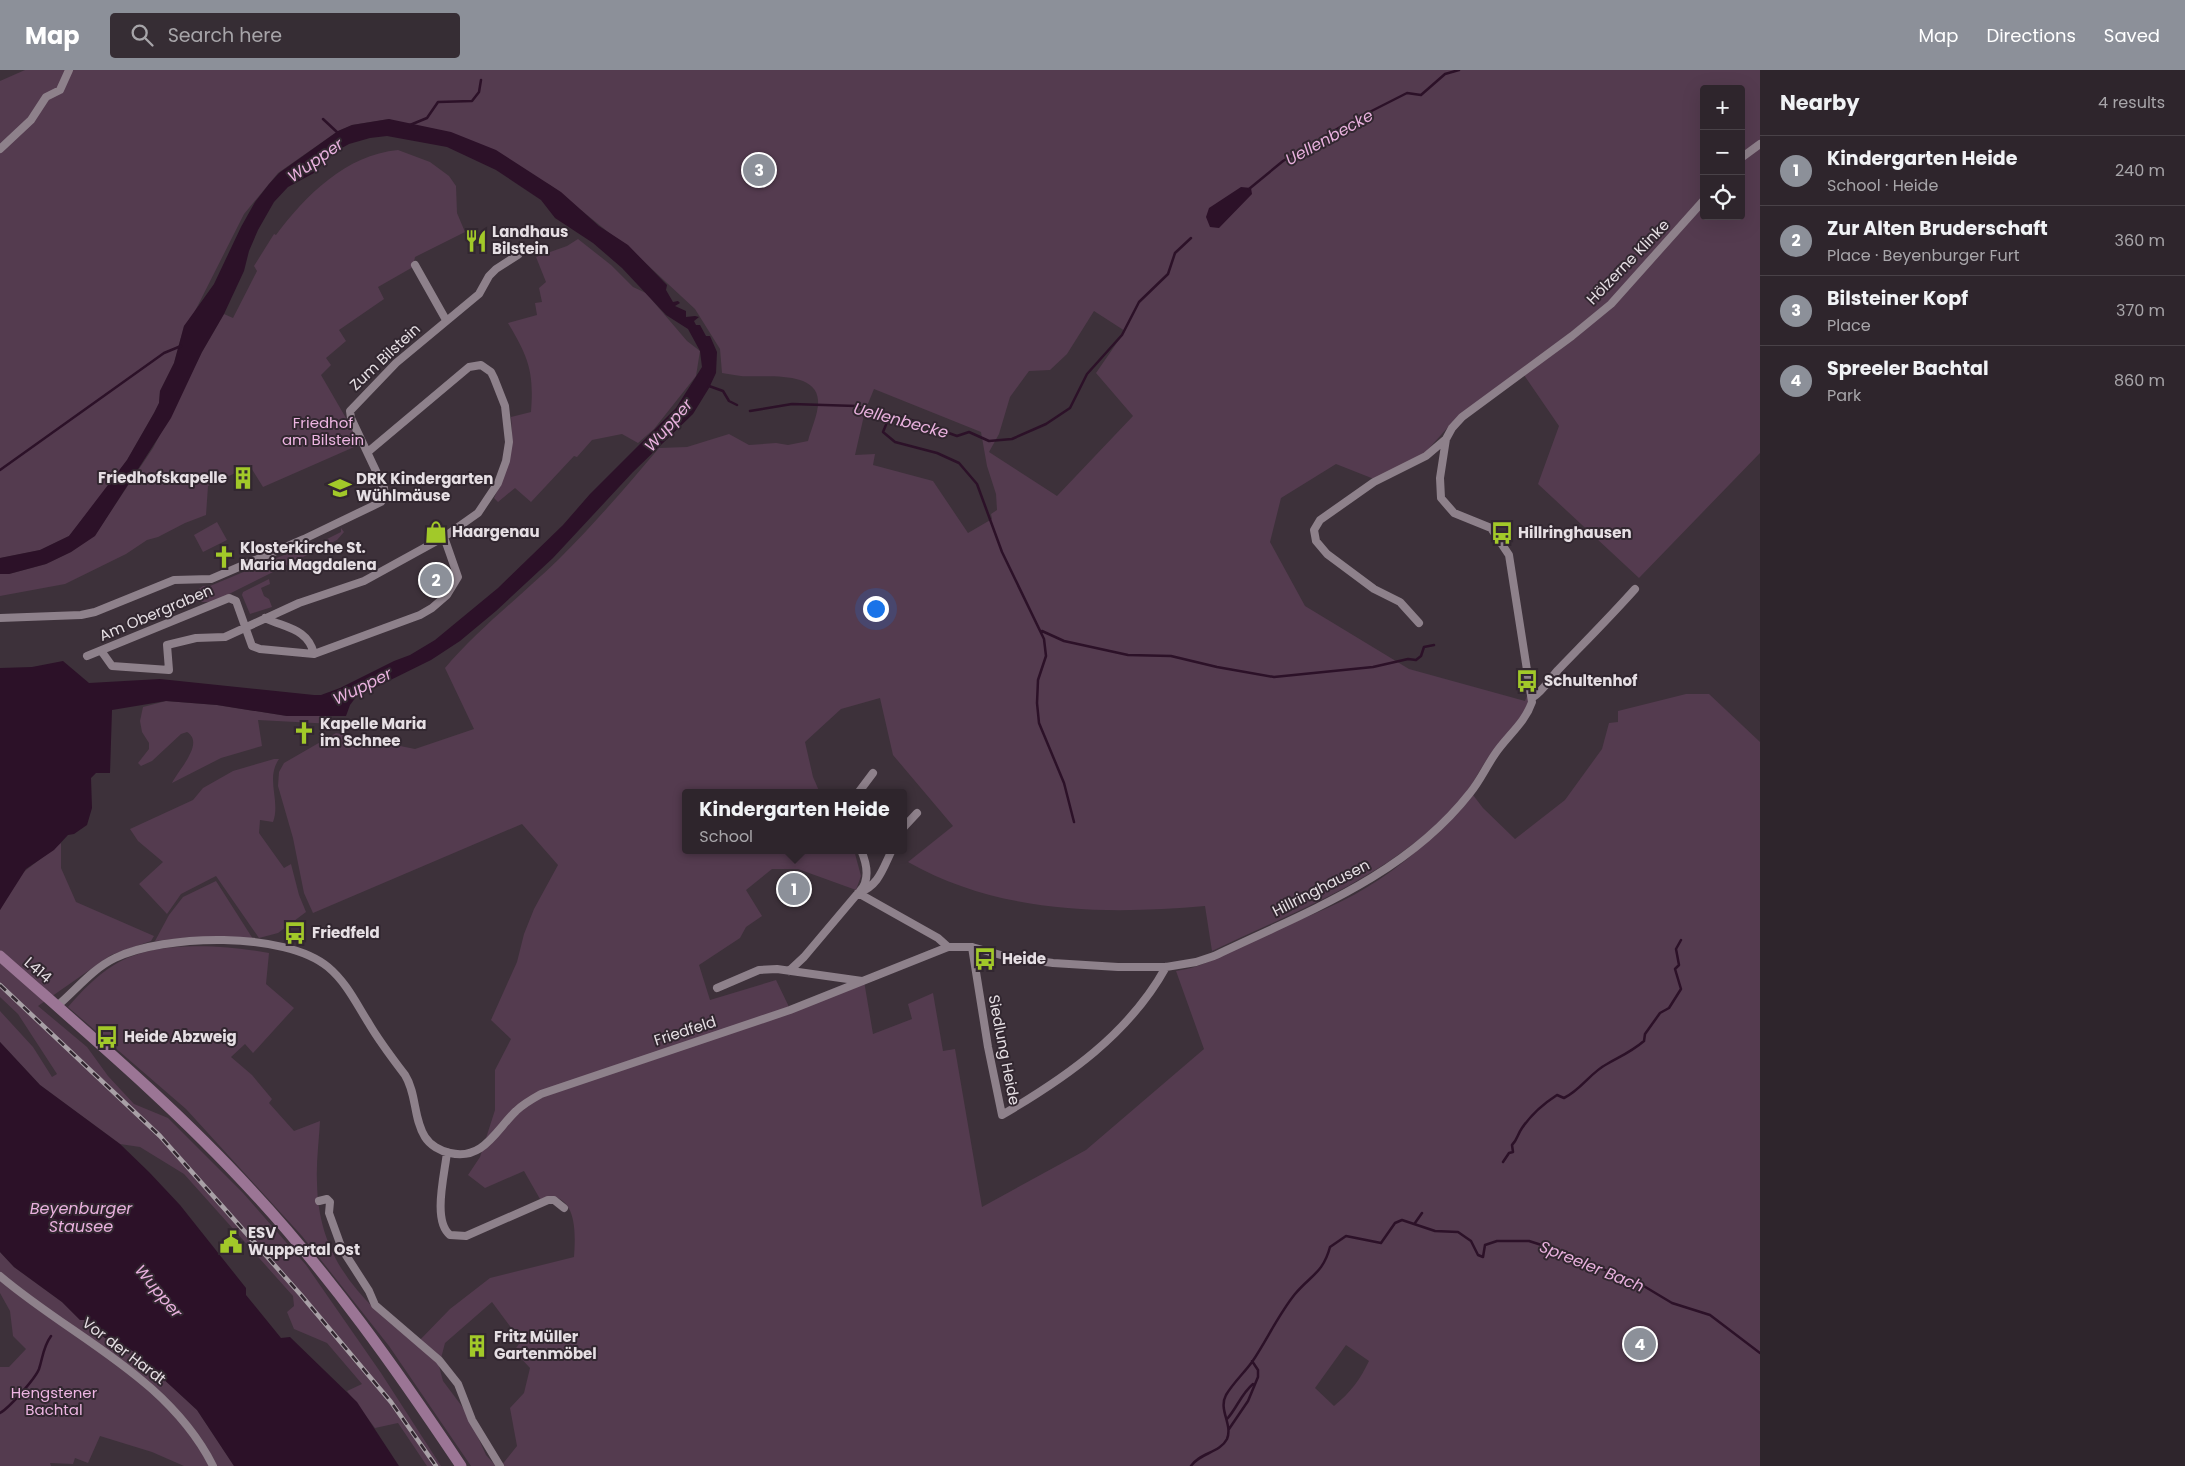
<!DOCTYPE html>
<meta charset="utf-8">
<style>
body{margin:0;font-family:Poppins,sans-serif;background:#362d34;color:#f1f3f6}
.controls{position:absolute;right:15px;top:15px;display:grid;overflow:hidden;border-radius:5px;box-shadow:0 5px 20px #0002}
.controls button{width:45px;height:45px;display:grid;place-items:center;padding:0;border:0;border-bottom:1px solid #494248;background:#2e252c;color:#f1f3f6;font:25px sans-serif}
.you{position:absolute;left:875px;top:538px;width:18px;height:18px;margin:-12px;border:4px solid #fff;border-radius:50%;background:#1a73e8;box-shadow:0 0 0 8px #1a73e833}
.badge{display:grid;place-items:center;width:32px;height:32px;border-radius:50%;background:#8c9099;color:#fff;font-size:16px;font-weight:700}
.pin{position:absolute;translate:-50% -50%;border:2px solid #fff;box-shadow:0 1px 5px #0006}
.popup{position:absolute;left:682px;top:719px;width:225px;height:65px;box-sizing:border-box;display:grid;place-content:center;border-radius:5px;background:#2e252c;filter:drop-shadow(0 1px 4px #0005);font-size:16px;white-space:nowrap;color:#a7a5a9}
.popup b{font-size:19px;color:#f1f3f6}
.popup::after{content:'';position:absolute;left:50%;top:100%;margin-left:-10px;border:10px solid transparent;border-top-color:#2e252c}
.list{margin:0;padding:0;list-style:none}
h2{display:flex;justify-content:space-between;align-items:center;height:65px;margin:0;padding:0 20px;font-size:21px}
h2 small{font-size:16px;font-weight:400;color:#a7a5a9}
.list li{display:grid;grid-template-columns:32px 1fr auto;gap:15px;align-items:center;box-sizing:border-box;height:70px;padding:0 20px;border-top:1px solid #494248}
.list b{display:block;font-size:19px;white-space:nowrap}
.list p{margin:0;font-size:16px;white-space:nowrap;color:#a7a5a9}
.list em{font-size:16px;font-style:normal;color:#a7a5a9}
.icon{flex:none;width:28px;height:28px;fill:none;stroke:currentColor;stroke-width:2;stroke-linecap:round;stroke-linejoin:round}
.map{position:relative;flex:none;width:1760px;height:1396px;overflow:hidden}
header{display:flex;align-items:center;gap:30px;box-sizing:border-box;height:70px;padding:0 25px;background:#8c9099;color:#fff}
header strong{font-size:24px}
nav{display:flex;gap:28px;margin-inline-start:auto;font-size:18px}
.search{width:350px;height:45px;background:#362d34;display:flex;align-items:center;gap:12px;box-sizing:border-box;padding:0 18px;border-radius:5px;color:#a7a5a9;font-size:19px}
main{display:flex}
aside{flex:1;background:#2e252c}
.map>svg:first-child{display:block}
.green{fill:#543b4f;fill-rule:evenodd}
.water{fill:#2c1128}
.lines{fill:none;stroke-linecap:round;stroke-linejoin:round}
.stream{stroke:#2c1128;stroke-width:2.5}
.street{stroke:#8e818b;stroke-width:8}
.secondary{stroke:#9b7595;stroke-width:11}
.rail-casing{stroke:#a8a0a6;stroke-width:4.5}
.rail{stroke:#322730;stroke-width:2.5;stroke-dasharray:8;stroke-linecap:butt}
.labels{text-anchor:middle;stroke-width:4;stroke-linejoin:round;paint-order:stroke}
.poi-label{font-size:15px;font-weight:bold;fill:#e6dfe4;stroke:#322730;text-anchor:start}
.street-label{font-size:15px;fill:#e6dfe4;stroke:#322730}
.park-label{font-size:15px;fill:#edb5e2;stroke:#322730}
.water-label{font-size:16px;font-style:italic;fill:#e9b1de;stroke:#322730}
</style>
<header>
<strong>Map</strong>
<div class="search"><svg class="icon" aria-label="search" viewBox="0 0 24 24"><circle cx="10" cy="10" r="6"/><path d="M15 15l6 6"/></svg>Search here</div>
<nav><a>Map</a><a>Directions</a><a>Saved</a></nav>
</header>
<main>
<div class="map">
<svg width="1760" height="1396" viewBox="0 0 1760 1396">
<rect width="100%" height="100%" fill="#3d313a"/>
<path class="green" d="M25,0H1760V70L1741,84V19H1704V125L1659,178L1608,232L1570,263L1457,347L1424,384L1374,409L1336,394L1281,428L1270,472L1305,536L1409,599L1525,631L1528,623C1531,646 1505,665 1492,682C1482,695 1475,711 1465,724C1400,803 1302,838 1212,881L1205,836C1103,845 998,843 908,792L953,756L893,685L880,628L841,639L805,672L813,707L820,723H685V780H854L861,806L856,820L798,799H772L746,820L762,846L746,857L740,868L699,895L710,930L776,910L790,939L864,911L873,964L912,949L908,934L933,923L943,981L955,979L982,1137L1086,1080L1204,979L1176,901C1206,897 1226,882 1253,870C1295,851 1342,835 1380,809C1415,786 1445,755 1473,725L1483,738L1515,769L1565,730L1602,679L1609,653L1618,652V641L1686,624H1709L1760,672V1396H501L517,1376L510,1338L524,1323L530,1298L514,1281L521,1271L492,1232L445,1273L439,1296L443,1311L467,1343L486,1385L496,1396H471L389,1276L302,1166L186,1039L68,937C82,921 96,906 114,895C154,869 224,875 269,883L266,914L294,938L253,983L245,974L231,987L252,1005L272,1029L269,1033L294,1061L320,1051C319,1071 316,1092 317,1112C318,1187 359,1230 416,1274L450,1239L490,1208L574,1187C575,1171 578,1135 557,1128C552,1127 545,1129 540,1129L524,1101L485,1118L468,1105L480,1087L495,1040V1000L511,969L491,950L517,892L524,864L534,839L558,795L522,754L313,843L304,823L293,768L278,716L279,702L284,693L336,663L415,679L474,659L445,598C479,558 521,526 559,489C594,454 627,416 659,378L687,377L729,364L749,375L776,373L788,375L808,371C811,359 819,343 818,330C816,299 760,308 741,306C734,305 728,304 722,303L720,279L695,239L639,187L550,115L389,49L352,55L338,61L278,103L244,144L193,245L184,256L174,293L160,321L159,333L154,343L127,390L98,430L69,466L40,480L0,488V11ZM1094,241L1125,261L1096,303L1133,346L1057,426L989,382L999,364L1010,327L1029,301L1050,300L1067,284ZM874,319L981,362L987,396L996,424L997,440L991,444L992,449L968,463L933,411L873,395L875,384L855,385L865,341ZM1346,1275L1369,1291C1360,1310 1350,1323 1334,1336L1315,1318Z
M1760,77V383L1639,508L1538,414L1559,356L1524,305L1573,268L1704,133V146H1741V91Z
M398,80L430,92L449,106L456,116L457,143L465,162L415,187L413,197L378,217L384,229L339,260L346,271L326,288L331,295L321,305L361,374L263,417L250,396L208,416L206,445L185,453L158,467L147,470L126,484L65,514L0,526V504H9L46,494L71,482L95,465L153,378L202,282L224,244L233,248L257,201L254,196L274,164L276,165C306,125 346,85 398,80Z
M578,169L611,195L633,217L646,223L687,271L700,281L696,306L654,359L638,373L622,364L592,370L577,387L574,386L531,432L515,418L498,432L494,428C507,401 514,377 511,347L531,342C534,302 529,288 508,253L537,245L535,233L542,232L539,218L546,212L536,187L567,176Z
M217,452L227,470L203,482L194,465Z
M341,458L344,462L337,470L219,529L210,532H185L184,530L203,516H210L315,472L319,473L341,462Z
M269,509L270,514L261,518L264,526L269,529L272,537L250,544L242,525L243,522Z
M166,631L217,635L287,646H331L333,654L258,650L262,676L221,688L172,713C179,699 205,673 187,662L181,664L152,691L141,696L138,693L149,679V673L142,662L140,651L143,637Z
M274,689H279C265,709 281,731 273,752L260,750L259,763L284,798L291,794L299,825L306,842L278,863L259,868L216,806L181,824L167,844L139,814L163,792L138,771L130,759L193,730L203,718L233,701Z
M61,773V798L76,832L154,866L151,871L111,885L38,936L87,977L108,1006L134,1034L168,1048L243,1123L306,1195L381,1303L441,1396H427L398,1353L375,1358L347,1321L362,1314L327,1273L294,1259L287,1242L294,1236L293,1226L184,1104L140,1077L120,1074L40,1015L0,972V941L33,977L52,1007L57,1004L18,944L0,927V840L21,804Z
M216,811L253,869L192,867L155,871L169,845L183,827Z
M0,1182L14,1197L62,1232L80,1250H85L105,1268L133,1281L158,1304L197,1340L234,1396H184L152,1382L100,1366L88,1393L75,1388L73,1394L50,1393L51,1396H0V1297H9L26,1279L13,1266L10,1241L0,1223Z"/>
<path class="water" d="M389,49L451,62L496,80L561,122L599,156L628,175L667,215L666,220L673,232L678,231L680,233L675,236L686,241V247L695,246L699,247L694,251L696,255H700L706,266H710L717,282L716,303L709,318L693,344L633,402L553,488L496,541L460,571L431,590L356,627L350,635L346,646H287L217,635L166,631L112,640L110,703H96L91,708L92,738L87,755L74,764L68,765L54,780L26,799L0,840V598L32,597L63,591L89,613L160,609L314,625H321L340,618L394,591L410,585L435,570L498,518L563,455L590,424L676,338L702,297L700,281L688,259L666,245L622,198L593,173L555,148L541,130L496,100L447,77L387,66L370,68L349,74L333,83L314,103L288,117L274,132L258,160L249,181L244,201L224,244L202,282L171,348L95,466L71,482L46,494L9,504H0V488L40,480L69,466L127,390L154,343L159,333L160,321L174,293L184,256L214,214L241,157L255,132L269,114L279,103L338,61L352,55Z
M1241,117L1251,118L1252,124L1219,158L1210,157L1206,147L1209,138Z
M0,972L40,1015L120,1074L149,1102L180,1135L246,1218V1225L281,1268L290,1267L357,1332L399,1396H234L197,1340L158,1304L133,1281L105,1268L85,1250H80L62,1232L14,1197L0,1182Z"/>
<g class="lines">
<path class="stream" d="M323,49L338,63
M410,55L427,48L438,32L472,31L479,22L481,10
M1249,119L1283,91L1342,56L1407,23L1421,25L1445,4L1459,0
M709,316L723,321L729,331L737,335
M750,341L792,334L856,336L915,351L957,366L969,362L989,371L1012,369L1046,354L1070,338L1087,304L1122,265L1139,232L1168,204L1175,183L1191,168
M890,345L883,362L895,372L937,383L959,393L977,414L1002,482L1044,569L1046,586L1038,610L1037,633L1039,653L1064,713L1074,752
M0,400L164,283L181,276
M1042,561L1064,571L1128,585L1171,586L1217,597L1274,607L1373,597L1408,589L1416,590L1421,586L1424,577L1434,575
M1503,1092L1509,1083L1513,1082L1512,1075C1518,1069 1517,1065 1522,1058C1531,1045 1543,1034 1557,1025L1564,1028C1581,1020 1591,1002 1607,994C1621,986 1631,982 1644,971L1645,964L1660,943L1669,938L1681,919L1675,899L1679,895L1676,879L1681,870
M1415,1153L1422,1143
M0,1343C9,1338 35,1309 39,1299C43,1287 43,1277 51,1266
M1227,1349C1237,1338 1241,1324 1253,1314
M1229,1359L1248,1331L1258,1307V1300L1252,1291
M1191,1396C1199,1383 1220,1383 1227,1369C1233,1354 1218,1340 1226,1325C1233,1313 1244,1303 1252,1292C1267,1270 1278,1245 1295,1224C1311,1205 1323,1203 1330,1177L1346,1166L1381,1173L1395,1153L1402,1150L1435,1161L1458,1162L1471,1171L1478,1185L1483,1187L1485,1175L1497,1171H1529L1551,1178L1642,1215L1672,1233L1710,1245L1760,1283"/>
<path class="street" d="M0,79L31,50L46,27L60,20L69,0
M1741,88L1760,74
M415,195L446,250
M0,548L81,545L95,542L174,510L211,509L304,469L381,432L385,425L384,418L351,348L350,341L396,293L479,224L489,206L496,199L518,185
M265,548C285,558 308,558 314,584
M1419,553L1400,532L1374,519L1327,484L1316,471L1314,460L1320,450L1374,412L1426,386L1446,369
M102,582L112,596L169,600L167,575L196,568L225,567L299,533L364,511L444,467L478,443L498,413L506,391L509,372L505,336L494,308L491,302L481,295L469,297L369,381
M87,586L229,528L236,531L252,576L260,579L314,584L420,545L432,538L447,525L458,507L444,467
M1532,628C1544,620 1549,610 1558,600C1584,573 1610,547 1635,519
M858,723L873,703
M903,758L917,743
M860,821C870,810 867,794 861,780
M858,823C879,816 883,798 892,780
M972,877L988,977L1002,1045C1067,1007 1129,964 1166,897
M789,901L804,887L858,823L938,868L948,877
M717,918L759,900L777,899L862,911
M57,936C76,920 92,899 115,888C164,864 285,861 328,897C346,912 356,933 368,952C379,971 392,988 405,1005C417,1024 413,1048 425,1067C430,1075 440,1081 450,1083C483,1091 496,1060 516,1041C523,1034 532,1029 541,1024L790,940L948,877H972L1008,887L1053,893L1118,897H1166L1196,892L1214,886C1306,842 1405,806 1470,723C1480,711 1486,697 1495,684C1507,666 1525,653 1532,632L1509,485L1491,458L1454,443L1441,428L1440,408L1446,369L1452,358L1462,347L1572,266L1611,234L1704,130
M447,1082C445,1103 432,1151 450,1165L466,1166L548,1130H554L564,1138
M319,1131L327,1129L330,1132L329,1143L342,1179L369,1221L375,1235L439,1290L458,1314L472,1350L500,1396
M0,1206C73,1268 168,1307 213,1396"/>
<path class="secondary" d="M0,886C86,962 174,1036 251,1120C330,1205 397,1300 461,1396"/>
<defs>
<path id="rail" d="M0,915L160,1066L301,1225L391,1332L436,1396"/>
</defs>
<use href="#rail" class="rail-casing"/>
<use href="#rail" class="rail"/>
</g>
<defs>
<symbol id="restaurant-bare" viewBox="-9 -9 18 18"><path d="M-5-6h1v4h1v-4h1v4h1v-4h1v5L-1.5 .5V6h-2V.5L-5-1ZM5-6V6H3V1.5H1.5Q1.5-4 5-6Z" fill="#a2c929" stroke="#322730" stroke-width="2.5" paint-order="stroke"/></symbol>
<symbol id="building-bare" viewBox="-9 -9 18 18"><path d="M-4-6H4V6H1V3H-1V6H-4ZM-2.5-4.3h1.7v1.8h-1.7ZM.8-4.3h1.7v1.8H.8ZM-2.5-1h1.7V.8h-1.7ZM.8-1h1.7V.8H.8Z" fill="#a2c929" stroke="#322730" stroke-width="2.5" paint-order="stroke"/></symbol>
<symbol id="school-bare" viewBox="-9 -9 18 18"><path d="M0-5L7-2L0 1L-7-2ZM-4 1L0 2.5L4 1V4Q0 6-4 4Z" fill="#a2c929" stroke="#322730" stroke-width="2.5" paint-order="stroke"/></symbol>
<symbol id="shop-bare" viewBox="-9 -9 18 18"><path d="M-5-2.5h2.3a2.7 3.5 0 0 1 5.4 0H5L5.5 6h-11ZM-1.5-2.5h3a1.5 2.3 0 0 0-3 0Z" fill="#a2c929" stroke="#322730" stroke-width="2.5" paint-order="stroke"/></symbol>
<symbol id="bus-bare" viewBox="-9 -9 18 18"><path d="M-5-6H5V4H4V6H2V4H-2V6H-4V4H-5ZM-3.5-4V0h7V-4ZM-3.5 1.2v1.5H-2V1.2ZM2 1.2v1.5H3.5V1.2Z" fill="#a2c929" stroke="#322730" stroke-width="2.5" paint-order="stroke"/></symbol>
<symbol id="church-bare" viewBox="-9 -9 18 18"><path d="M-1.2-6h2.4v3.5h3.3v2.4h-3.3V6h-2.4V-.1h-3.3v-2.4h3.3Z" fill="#a2c929" stroke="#322730" stroke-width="2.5" paint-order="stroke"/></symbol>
<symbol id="civic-bare" viewBox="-9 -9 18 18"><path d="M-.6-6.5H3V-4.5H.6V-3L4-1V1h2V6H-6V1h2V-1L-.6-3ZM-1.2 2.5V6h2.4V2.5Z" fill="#a2c929" stroke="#322730" stroke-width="2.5" paint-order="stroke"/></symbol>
</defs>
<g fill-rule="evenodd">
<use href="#restaurant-bare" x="460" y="155" width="32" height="32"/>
<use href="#building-bare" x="227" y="392" width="32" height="32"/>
<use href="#school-bare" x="324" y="402" width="32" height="32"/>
<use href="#shop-bare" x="420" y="446" width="32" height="32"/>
<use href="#bus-bare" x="1486" y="447" width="32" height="32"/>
<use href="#church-bare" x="208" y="471" width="32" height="32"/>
<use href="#bus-bare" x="1511" y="595" width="32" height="32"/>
<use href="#church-bare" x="288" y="647" width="32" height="32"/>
<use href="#bus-bare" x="279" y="847" width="32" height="32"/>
<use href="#bus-bare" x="969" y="873" width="32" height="32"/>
<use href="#bus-bare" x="91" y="951" width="32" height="32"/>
<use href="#civic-bare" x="215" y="1156" width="32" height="32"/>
<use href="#building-bare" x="461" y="1260" width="32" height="32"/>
</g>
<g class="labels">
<g class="poi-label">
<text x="492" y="167">Landhaus<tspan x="492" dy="17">Bilstein</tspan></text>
<text x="227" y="413" text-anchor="end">Friedhofskapelle</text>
<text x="356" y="414">DRK Kindergarten<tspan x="356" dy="17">Wühlmäuse</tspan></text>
<text x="452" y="467">Haargenau</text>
<text x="1518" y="468">Hillringhausen</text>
<text x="240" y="483">Klosterkirche St.<tspan x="240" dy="17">Maria Magdalena</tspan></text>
<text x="1544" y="616">Schultenhof</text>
<text x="320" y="659">Kapelle Maria<tspan x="320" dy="17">im Schnee</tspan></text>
<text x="312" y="868">Friedfeld</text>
<text x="1002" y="894">Heide</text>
<text x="124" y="972">Heide Abzweig</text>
<text x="248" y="1168">ESV<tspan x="248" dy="17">Wuppertal Ost</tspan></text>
<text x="494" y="1272">Fritz Müller<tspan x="494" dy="17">Gartenmöbel</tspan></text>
</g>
<g class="street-label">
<text transform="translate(1628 192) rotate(-46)" y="5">Hölzerne Klinke</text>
<text transform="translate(385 287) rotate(-43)" y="5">Zum Bilstein</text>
<text transform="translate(156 543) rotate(-23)" y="5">Am Obergraben</text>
<text transform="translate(1321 818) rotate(-27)" y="5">Hillringhausen</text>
<text transform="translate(38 900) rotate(41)" y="5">L414</text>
<text transform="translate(685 961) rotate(-18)" y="5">Friedfeld</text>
<text transform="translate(1004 980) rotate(79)" y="5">Siedlung Heide</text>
<text transform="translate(124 1281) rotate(37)" y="5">Vor der Hardt</text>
</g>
<g class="park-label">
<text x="323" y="358">Friedhof<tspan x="323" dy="17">am Bilstein</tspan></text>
<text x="54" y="1328">Hengstener<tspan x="54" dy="17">Bachtal</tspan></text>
</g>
<g class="water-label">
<text transform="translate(1329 67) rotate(-29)" y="6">Uellenbecke</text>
<text transform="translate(315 90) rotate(-35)" y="6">Wupper</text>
<text transform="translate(901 350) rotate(15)" y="6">Uellenbecke</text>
<text transform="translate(668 355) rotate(-49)" y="6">Wupper</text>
<text transform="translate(362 616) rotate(-26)" y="6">Wupper</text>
<text x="81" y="1144">Beyenburger<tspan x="81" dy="18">Stausee</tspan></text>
<text transform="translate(1592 1196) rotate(22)" y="6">Spreeler Bach</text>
<text transform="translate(159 1221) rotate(50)" y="6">Wupper</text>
</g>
</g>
</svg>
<div class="controls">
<button>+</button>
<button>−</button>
<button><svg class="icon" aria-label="locate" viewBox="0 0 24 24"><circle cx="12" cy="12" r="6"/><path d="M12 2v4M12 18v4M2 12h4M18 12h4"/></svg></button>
</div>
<div class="you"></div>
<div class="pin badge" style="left:794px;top:819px">1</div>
<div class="popup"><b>Kindergarten Heide</b>School</div>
<div class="pin badge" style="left:436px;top:510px">2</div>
<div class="pin badge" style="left:759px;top:100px">3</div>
<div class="pin badge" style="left:1640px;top:1274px">4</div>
</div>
<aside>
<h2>Nearby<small>4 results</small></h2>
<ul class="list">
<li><span class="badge">1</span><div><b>Kindergarten Heide</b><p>School · Heide</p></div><em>240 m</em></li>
<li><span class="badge">2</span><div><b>Zur Alten Bruderschaft</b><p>Place · Beyenburger Furt</p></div><em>360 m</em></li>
<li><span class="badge">3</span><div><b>Bilsteiner Kopf</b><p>Place</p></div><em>370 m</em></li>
<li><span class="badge">4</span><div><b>Spreeler Bachtal</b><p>Park</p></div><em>860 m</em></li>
</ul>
</aside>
</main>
